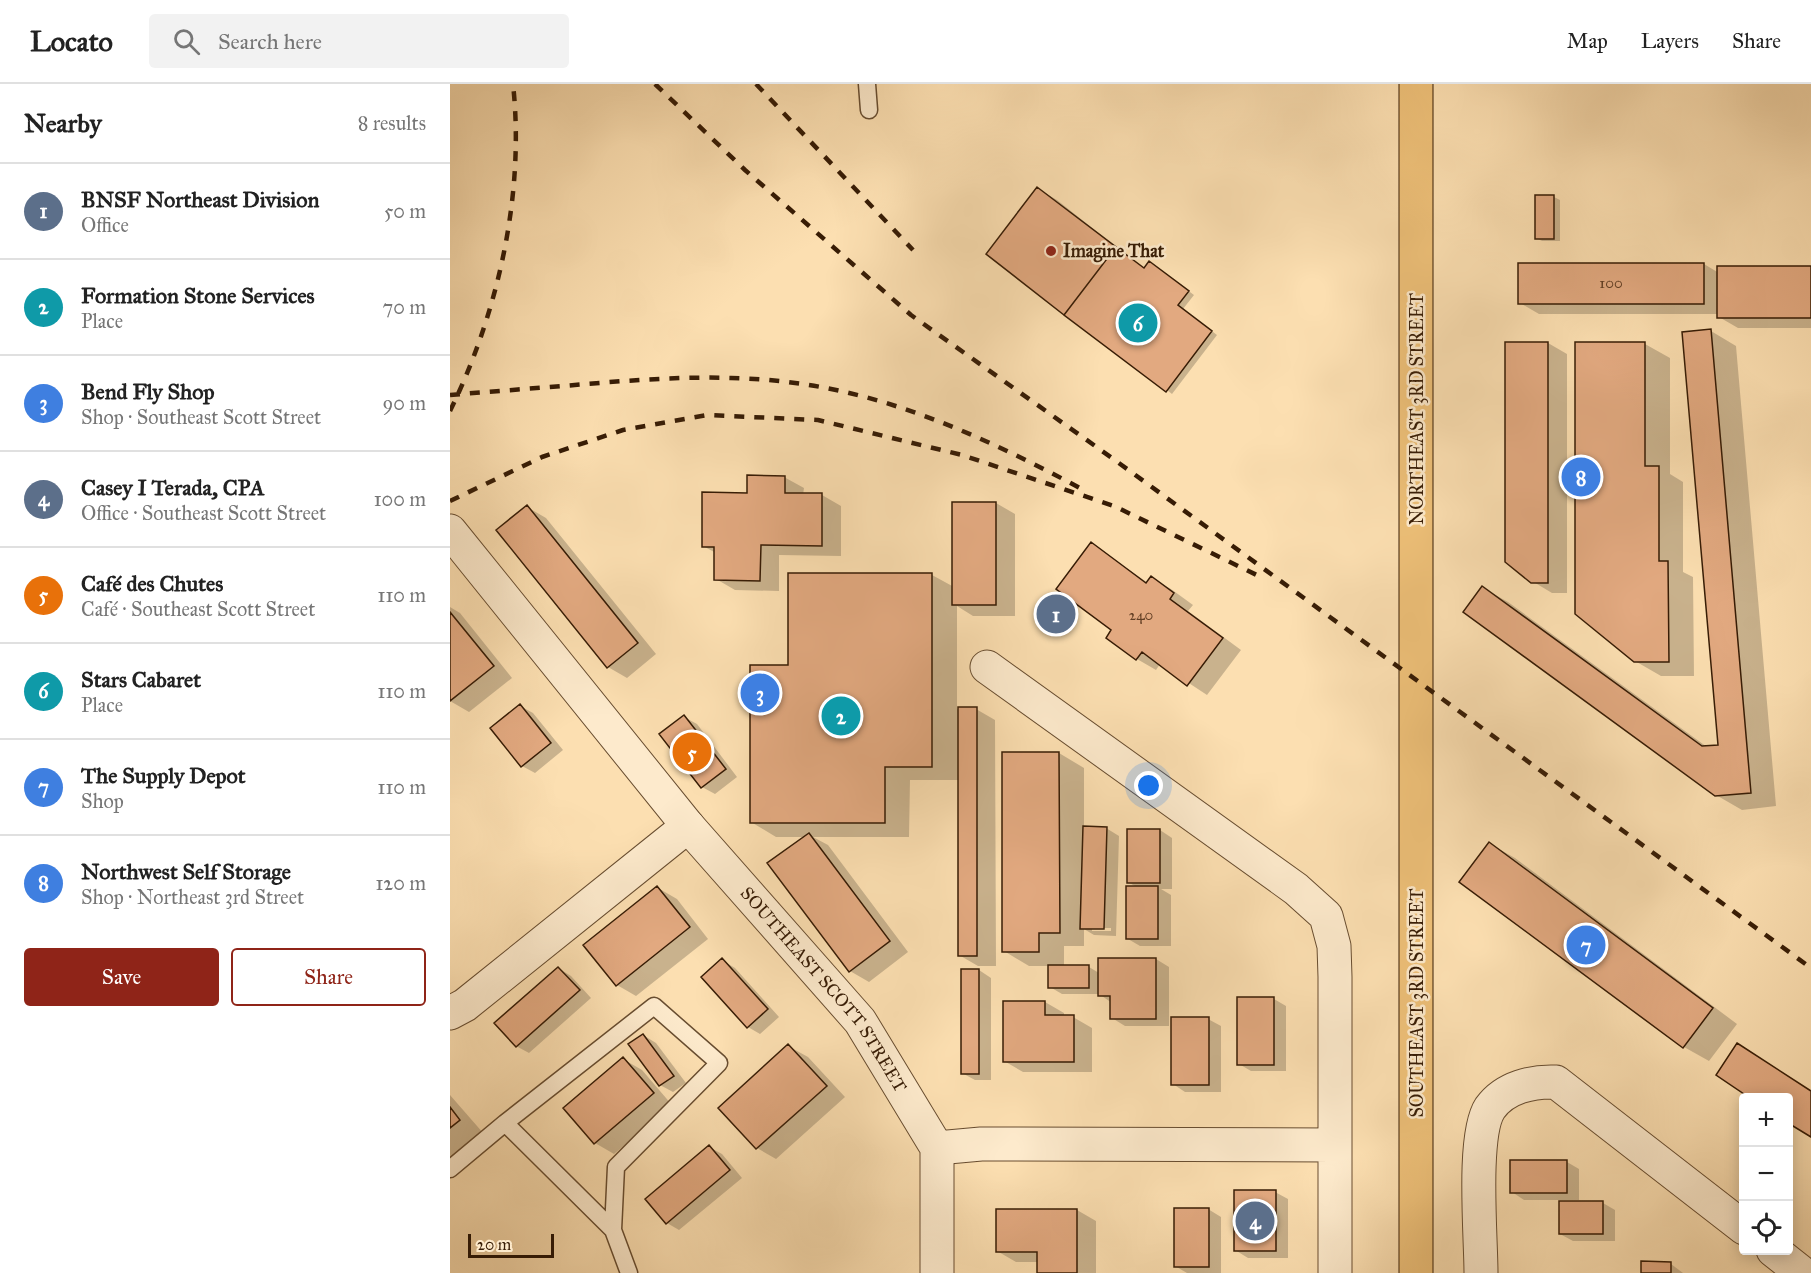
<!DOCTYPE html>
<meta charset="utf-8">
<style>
body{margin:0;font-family:"IM FELL Great Primer",serif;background:#f2f2f2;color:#222}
.controls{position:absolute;right:18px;bottom:18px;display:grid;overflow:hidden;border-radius:6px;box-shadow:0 3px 15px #0003}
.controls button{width:54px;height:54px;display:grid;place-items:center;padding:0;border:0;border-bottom:2px solid #e0e0e0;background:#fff;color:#222;font:30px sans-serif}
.scale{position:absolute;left:18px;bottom:15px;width:86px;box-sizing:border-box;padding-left:6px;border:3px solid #371c05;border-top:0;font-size:16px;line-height:21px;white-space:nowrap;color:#371c05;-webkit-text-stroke:4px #fdeacc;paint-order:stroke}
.you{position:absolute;left:699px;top:702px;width:21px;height:21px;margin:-15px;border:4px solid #fff;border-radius:50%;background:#1a73e8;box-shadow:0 0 0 9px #1a73e833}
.badge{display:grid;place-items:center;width:39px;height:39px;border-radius:50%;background:#8f2418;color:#fff;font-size:20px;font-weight:700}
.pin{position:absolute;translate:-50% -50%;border:3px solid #fff;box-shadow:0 2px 6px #0006}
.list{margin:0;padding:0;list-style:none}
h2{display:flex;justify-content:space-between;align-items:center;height:78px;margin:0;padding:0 24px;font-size:26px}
h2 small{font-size:20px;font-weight:400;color:#767676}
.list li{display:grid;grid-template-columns:39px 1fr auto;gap:18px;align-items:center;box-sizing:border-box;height:96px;padding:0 24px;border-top:2px solid #e0e0e0}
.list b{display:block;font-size:22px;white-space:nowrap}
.list p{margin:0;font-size:20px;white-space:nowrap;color:#767676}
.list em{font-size:20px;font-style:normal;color:#767676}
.actions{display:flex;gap:12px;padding:18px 24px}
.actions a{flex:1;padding:14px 0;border:2px solid #8f2418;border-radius:6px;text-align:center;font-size:21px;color:#8f2418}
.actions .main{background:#8f2418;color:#fff}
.icon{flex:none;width:33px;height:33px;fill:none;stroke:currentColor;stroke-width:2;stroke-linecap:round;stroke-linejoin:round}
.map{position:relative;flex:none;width:1361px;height:1189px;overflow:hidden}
header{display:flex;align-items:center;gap:36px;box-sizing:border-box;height:84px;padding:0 30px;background:#fff;border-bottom:2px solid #e0e0e0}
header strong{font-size:28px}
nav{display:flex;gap:33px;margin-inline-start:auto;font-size:21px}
.search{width:420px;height:54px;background:#f2f2f2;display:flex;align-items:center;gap:15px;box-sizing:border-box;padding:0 21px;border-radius:6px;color:#767676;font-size:22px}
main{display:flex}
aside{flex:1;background:#fff}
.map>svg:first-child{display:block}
.shadow{fill:#0003;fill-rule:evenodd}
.building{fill:#e2a980;stroke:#371c05;stroke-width:1.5}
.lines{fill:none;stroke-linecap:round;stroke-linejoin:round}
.service-casing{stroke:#684d30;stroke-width:19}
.minor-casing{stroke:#684d30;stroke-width:35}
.tertiary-casing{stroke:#684d30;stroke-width:35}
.primary-casing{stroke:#371c05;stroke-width:35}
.service{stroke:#fdeacc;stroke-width:16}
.minor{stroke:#fdeacc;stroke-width:33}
.tertiary{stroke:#fdeacc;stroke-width:33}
.primary{stroke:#eec078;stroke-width:33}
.rail{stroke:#371c05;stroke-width:4.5;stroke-dasharray:10 10;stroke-linecap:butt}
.poi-dot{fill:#8f2418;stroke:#fdeacc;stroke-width:2}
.labels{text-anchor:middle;stroke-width:5;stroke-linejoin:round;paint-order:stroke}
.number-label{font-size:15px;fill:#623f24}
.poi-label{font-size:18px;font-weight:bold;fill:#371c05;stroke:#fdeacc;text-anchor:start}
.street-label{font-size:18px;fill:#371c05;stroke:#fdeacc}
</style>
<header>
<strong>Locato</strong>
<div class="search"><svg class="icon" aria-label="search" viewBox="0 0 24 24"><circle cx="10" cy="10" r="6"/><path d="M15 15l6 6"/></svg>Search here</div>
<nav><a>Map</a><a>Layers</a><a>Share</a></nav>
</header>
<main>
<aside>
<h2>Nearby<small>8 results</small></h2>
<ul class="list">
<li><span class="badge" style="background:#5c6f8a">1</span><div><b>BNSF Northeast Division</b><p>Office</p></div><em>50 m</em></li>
<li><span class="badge" style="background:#0f9aa8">2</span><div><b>Formation Stone Services</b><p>Place</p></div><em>70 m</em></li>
<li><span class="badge" style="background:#3f7fe0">3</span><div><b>Bend Fly Shop</b><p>Shop · Southeast Scott Street</p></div><em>90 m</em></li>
<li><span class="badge" style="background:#5c6f8a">4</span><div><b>Casey I Terada, CPA</b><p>Office · Southeast Scott Street</p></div><em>100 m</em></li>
<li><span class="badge" style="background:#e8710a">5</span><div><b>Café des Chutes</b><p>Café · Southeast Scott Street</p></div><em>110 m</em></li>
<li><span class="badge" style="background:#0f9aa8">6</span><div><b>Stars Cabaret</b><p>Place</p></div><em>110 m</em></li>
<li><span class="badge" style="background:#3f7fe0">7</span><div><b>The Supply Depot</b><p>Shop</p></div><em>110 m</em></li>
<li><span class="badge" style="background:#3f7fe0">8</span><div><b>Northwest Self Storage</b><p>Shop · Northeast 3rd Street</p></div><em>120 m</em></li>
</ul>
<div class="actions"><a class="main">Save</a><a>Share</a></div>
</aside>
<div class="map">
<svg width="1361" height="1189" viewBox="0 0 1361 1189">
<rect width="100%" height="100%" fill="#fcdfb1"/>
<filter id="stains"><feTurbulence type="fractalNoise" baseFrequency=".00333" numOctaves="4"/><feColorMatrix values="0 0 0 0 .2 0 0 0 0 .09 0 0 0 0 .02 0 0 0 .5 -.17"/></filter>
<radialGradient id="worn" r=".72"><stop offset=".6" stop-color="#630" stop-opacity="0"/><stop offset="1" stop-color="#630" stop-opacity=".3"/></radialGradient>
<path class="shadow" d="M588,105L607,116L694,185L705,182L744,211L733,225L767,251L722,310L717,306Z
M1104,113L1110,116V157H1092L1086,154Z
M1254,180L1269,189L1361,183V244H1288L1269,233V230H1089L1070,219Z
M1261,247L1286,262L1326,722L1292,726L1266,711L1033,504L1058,518L1257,663L1269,662Z
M1098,259L1117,270V509H1102L1082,497Z
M1195,260L1220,274V390L1233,398V488L1243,493L1244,592H1211L1185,577Z
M334,393L354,404L353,411H372L391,422V472L329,471V507L285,506L266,495V469L253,462L298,410Z
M546,419L565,430V532H523L507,522V625H526L545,636L546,882H528L509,871V696H460L459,753H363L378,761L458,868L419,898L400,887L356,753H326L301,738L339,583L482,491L504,503Z
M77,423L96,434L206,570L177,594L158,583Z
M642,460L698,499L701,494L721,505L743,521L738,527L791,566L757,611L710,580L706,586L687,575L663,546Z
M0,523L10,529L62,594L19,628L0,617Z
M70,622L83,629L113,666L85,689L72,682Z
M234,633L247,640L287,693L265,710L252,703Z
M609,669L634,684V744H656L669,752L666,852L644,851L634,845V862H614V883H639L649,889L706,875L719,883V942H675L662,934V919L649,910H612L600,903V882H579L554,867ZM642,844H661V847H642Z
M710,746L722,754V805H711L721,811V862H690L678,855L688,804L678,798Z
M1040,760L1065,774L1287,940L1259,977L1234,963L1011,798Z
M208,804L227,815L258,855L186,912L167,901Z
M272,876L285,884L329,933L310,950L298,943Z
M108,884L121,892L141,914L79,969L66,962Z
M529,886L541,894V996H525L512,989Z
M824,915L836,922V987H801L789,980Z
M595,918L614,929V933H623L642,944V988H573L554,977Z
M758,935L771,942V1008H735L723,1000Z
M193,951L206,959L236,999L223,1008L210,1001L180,960Z
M338,962L358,973L395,1013L326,1075L307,1064Z
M173,975L192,986L222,1021L164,1070L145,1059L115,1024Z
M0,1011L34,1050L0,1079Z
M259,1063L272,1070L292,1094L229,1146L217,1139Z
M1117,1078L1129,1085V1116H1074L1062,1108Z
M825,1108L838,1115V1174H798L785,1166Z
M1153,1119L1165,1126V1157H1123L1110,1150Z
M758,1125L771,1133V1189H737L725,1182Z
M547,1126H627L646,1137V1189H589V1178H566L547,1167Z
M1221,1180L1233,1189H1192Z"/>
<path class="building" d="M587,103L666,163L614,231L536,170Z
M1085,111H1104V155H1085Z
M666,163L694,184L699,177L739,207L728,221L762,247L716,308L614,231Z
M1068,179H1254V220H1068Z
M1267,182H1361V234H1267Z
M1261,245L1301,709L1265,712L1013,528L1032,502L1252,662L1268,661L1232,248Z
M1055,258H1098V499H1081L1055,478Z
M1125,258H1195V382H1209V477H1218L1219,578H1184L1125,530Z
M297,391L335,392V409H372V462L311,461L310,497L264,496V463H252V408L297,409Z
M502,418H546V521H502Z
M77,421L188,559L157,584L46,446Z
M641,458L696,499L701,492L724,509L720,515L773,554L737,602L692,568L686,576L656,554L661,546L606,505Z
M338,489H482V683H435V739H300V581H338Z
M0,528L44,582L0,617Z
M70,620L101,659L71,683L40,644Z
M508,623H527V872H508Z
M234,631L276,685L251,704L209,650Z
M552,668H609L610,849H589V868H552Z
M633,742L657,743L654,845H630Z
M677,745H710V799H677Z
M359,749L440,857L399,888L317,779Z
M1039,758L1263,924L1233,964L1009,798Z
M207,802L240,843L166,902L133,861Z
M676,802H708V855H676Z
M272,874L318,925L297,944L251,893Z
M648,874H706V935H660V912H648Z
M598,881H639V904H598Z
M108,883L130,906L66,963L44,939Z
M511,885H529V990H511Z
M787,913H824V981H787Z
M553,917H595V931H624V978H553Z
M721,933H759V1001H721Z
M193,950L224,992L209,1002L178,960Z
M1287,959L1361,1007V1053L1338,1039V1014H1300L1266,991Z
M338,960L377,1002L306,1065L268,1024Z
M173,973L204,1009L144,1060L113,1024Z
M0,1023L10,1036L0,1044Z
M259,1061L280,1086L216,1140L195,1115Z
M1060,1076H1117V1109H1060Z
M784,1106H826V1167H784Z
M1109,1117H1153V1150H1109Z
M724,1124H759V1183H724Z
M546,1125H627V1189H587V1168H546Z
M1191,1177L1221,1178V1189H1191Z"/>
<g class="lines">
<defs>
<path id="service" d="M417,0L419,26
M55,1039L204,922L269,979L166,1083L163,1146
M0,1085L55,1039L163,1146L179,1189"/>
<path id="minor" d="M537,583L846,805L876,832L884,862L885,893V1189
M0,929L15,921L238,742
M487,1064L531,1060L884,1061
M1323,1166L1352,1189
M1031,1189C1031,1153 1022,1051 1040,1024C1055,1003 1083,997 1106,998L1294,1144"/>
<g id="tertiary">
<path id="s1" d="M0,447L238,742L410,937L487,1064V1189"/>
</g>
<path id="primary" d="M966,0V1189"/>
</defs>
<use href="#service" class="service-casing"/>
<use href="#minor" class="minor-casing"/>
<use href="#tertiary" class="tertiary-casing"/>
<use href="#primary" class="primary-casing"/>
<use href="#service" class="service"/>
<use href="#minor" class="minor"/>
<use href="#tertiary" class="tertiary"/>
<use href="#primary" class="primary"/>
<path class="rail" d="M205,0L295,86L461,231L662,374L1361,884
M306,0L463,166
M0,311C45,307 91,304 136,300C220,293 303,288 386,306C471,324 553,363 630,404
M0,327C48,229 75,110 63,0
M0,417L92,373L173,346L257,331L368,336L512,371L664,422L813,494"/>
</g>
<circle class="poi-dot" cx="601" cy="167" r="6"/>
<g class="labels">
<g class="number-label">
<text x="1161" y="204">100</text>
<text x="691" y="536">240</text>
</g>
<g class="poi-label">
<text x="613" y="173">Imagine That</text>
</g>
<g class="street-label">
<text transform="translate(967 325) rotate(-90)" y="6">NORTHEAST 3RD STREET</text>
<text dy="6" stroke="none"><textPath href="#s1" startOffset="592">SOUTHEAST SCOTT STREET</textPath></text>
<text transform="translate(967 919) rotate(-90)" y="6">SOUTHEAST 3RD STREET</text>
</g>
</g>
<rect width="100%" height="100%" filter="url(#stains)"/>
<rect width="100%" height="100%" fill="url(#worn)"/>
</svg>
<div class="controls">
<button>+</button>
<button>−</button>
<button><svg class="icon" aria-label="locate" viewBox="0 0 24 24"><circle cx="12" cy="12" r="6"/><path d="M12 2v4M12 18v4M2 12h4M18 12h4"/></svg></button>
</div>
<div class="scale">20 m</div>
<div class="you"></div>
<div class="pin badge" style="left:606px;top:530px;background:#5c6f8a">1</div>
<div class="pin badge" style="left:391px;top:632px;background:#0f9aa8">2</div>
<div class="pin badge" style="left:310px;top:609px;background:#3f7fe0">3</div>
<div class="pin badge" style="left:805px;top:1137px;background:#5c6f8a">4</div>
<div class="pin badge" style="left:242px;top:668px;background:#e8710a">5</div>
<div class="pin badge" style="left:688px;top:239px;background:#0f9aa8">6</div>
<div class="pin badge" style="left:1136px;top:861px;background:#3f7fe0">7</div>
<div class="pin badge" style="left:1131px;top:393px;background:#3f7fe0">8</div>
</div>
</main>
